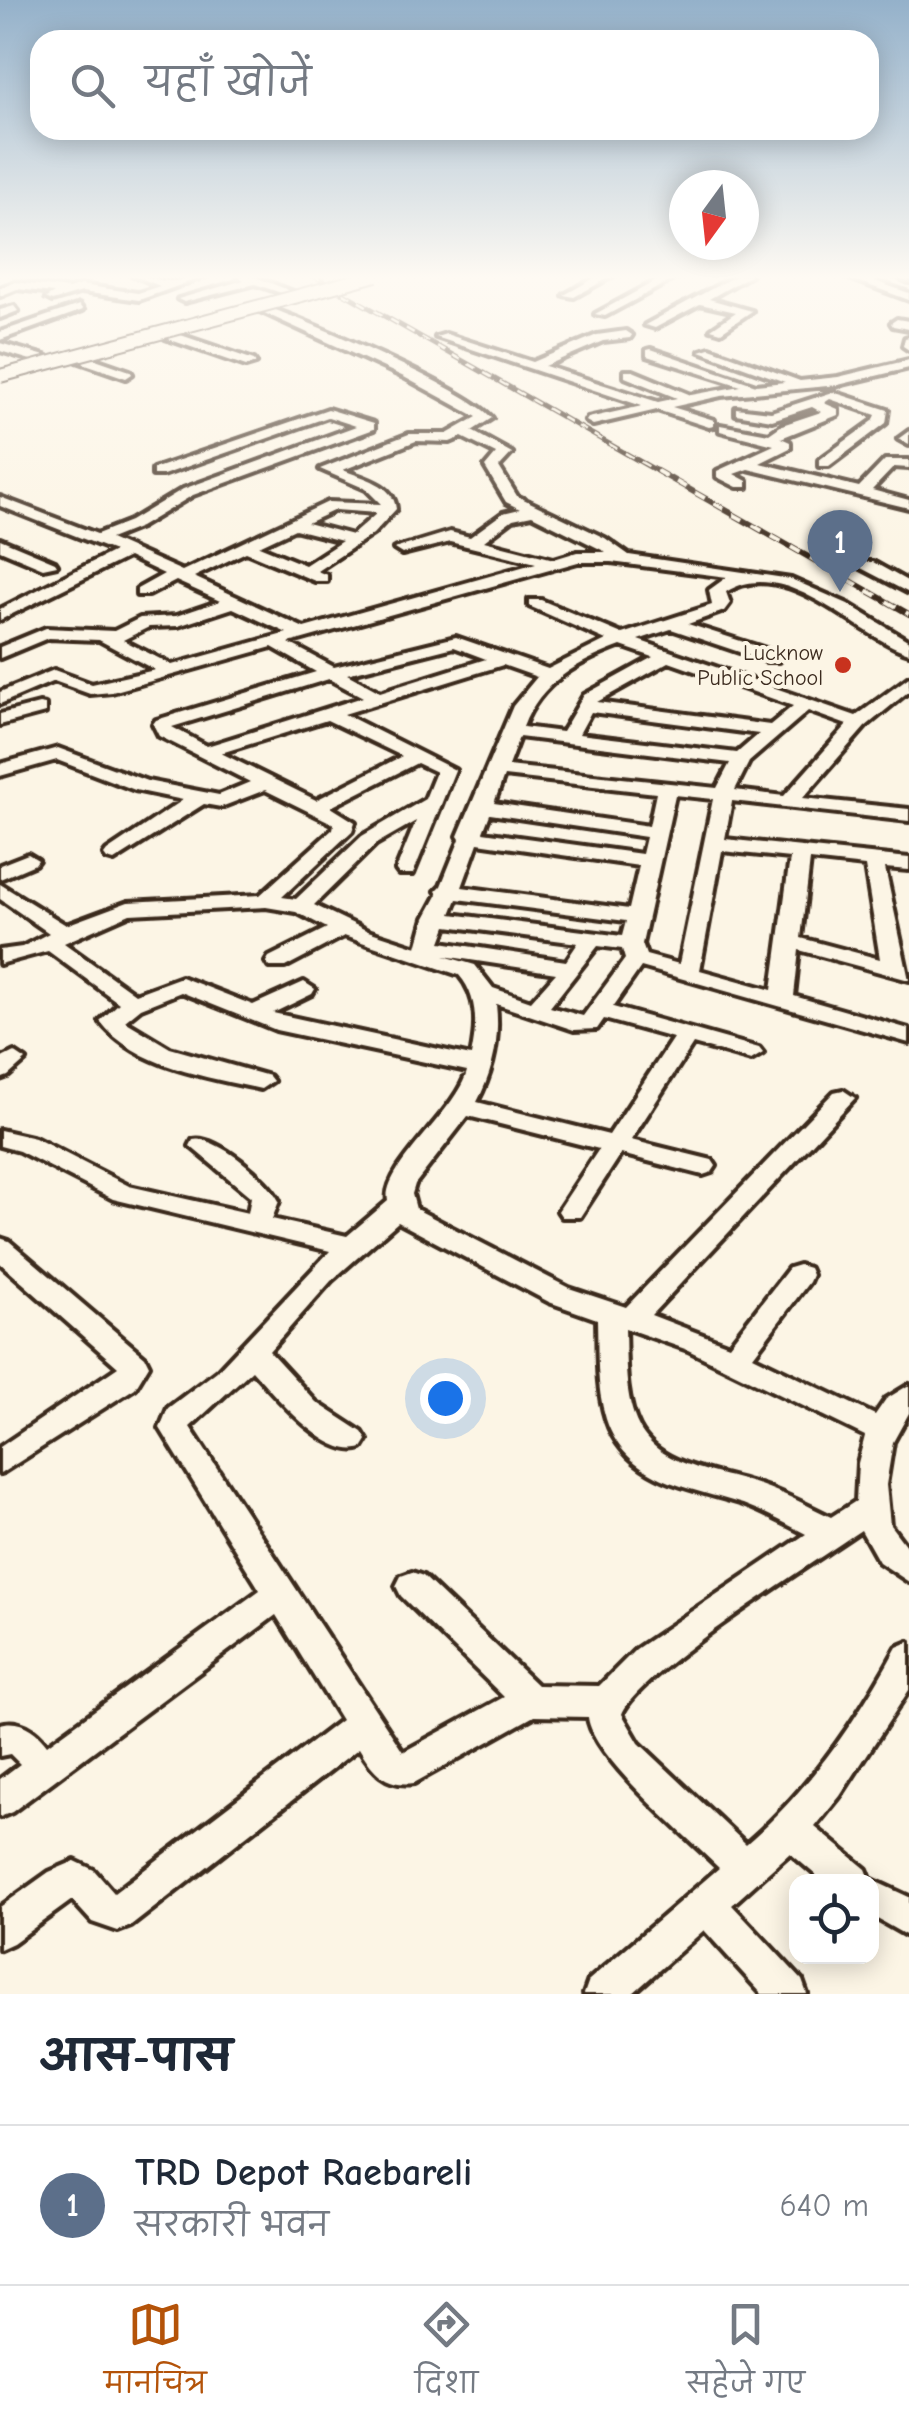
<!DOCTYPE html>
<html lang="hi">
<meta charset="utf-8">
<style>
body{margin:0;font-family:"Comic Neue","Playpen Sans Deva",sans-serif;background:#f6f6f7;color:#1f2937}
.controls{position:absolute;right:30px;bottom:30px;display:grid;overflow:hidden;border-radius:20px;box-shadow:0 5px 25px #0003}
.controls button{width:90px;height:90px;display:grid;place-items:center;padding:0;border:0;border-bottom:2px solid #e0e1e3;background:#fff;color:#1f2937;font:50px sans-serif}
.compass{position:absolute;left:669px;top:170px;width:90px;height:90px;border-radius:50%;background:#fff;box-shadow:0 5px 25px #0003;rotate:195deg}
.you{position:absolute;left:445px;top:1398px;width:35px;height:35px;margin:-25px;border:8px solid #fff;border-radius:50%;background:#1a73e8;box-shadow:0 0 0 15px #1a73e833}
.badge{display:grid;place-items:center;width:65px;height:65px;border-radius:50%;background:#b45309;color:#fff;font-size:32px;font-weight:700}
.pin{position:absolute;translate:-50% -82px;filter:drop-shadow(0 2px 5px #0008)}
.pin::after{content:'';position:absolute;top:52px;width:35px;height:30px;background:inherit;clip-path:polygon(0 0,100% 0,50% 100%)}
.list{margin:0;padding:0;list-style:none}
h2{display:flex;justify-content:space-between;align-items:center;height:130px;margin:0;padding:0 40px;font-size:42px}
h2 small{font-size:32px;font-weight:400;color:#747a83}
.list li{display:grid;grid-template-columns:65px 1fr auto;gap:30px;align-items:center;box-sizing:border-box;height:160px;padding:0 40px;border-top:2px solid #e0e1e3}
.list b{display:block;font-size:38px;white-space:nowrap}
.list p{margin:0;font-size:32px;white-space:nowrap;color:#747a83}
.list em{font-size:32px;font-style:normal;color:#747a83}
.icon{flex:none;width:55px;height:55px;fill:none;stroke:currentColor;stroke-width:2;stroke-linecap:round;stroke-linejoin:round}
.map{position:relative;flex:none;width:909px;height:1994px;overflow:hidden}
.search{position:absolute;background:#fff;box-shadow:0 5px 25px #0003;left:30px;right:30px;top:30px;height:110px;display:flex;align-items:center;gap:25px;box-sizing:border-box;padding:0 35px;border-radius:30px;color:#747a83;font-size:38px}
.sheet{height:290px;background:#fff}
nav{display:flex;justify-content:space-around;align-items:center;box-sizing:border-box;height:140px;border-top:2px solid #e0e1e3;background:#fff;font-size:28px;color:#747a83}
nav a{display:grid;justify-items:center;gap:5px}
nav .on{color:#b45309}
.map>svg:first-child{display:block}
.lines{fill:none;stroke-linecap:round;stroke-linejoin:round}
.minor-casing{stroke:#3b2a1e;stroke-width:8}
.minor{fill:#fcf5e5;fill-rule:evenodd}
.rail-far1-casing{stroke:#3b2a1e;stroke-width:5}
.rail-casing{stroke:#3b2a1e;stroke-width:6}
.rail-far1{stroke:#fcf5e5;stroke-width:2.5;stroke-dasharray:9;stroke-linecap:butt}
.rail{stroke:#fcf5e5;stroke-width:4;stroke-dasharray:11;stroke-linecap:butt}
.minor-bridge-casing{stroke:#3b2a1e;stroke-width:16;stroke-linecap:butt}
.minor-bridge{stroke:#fcf5e5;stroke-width:12}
.poi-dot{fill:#c8321e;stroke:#fcf5e5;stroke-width:4}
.labels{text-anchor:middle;stroke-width:8;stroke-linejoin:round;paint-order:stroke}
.far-poi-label{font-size:22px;fill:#3b2a1e;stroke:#fcf5e5;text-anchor:end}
</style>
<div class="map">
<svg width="909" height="1994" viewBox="0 0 909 1994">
<rect width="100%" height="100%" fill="#fcf5e5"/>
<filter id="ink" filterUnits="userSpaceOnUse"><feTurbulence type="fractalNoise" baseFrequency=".01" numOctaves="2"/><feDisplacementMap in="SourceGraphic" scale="20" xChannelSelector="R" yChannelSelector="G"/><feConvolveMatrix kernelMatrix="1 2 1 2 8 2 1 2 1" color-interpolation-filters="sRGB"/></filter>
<g filter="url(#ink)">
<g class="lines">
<defs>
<path id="minor" d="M133,275C146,275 162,283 175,281C187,279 196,275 208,275L139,300L82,292L52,301L46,298L54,293L17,289L0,296V288L15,282L68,289L81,285L138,293L160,286Z
M237,275H250L296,293L290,296L255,284L184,302L178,299L244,280Z
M600,275H614L574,297L564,295Z
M667,275H681L605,316L595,314Z
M737,275H751L709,299L752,311L721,332L711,329L736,312L700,304L655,328L645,325Z
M841,275H857L909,293V300Z
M893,275H909V282Z
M79,305L83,310L0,340V332Z
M14,306L18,311L0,318V310Z
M264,306C307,320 467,389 492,418L472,431L512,453L499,467L517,496L605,538L629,555L791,579L848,604L909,641V653C856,636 786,554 726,592L730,603L724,611L688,624L778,653V661H766L671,629L638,640L856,716L909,677V691L865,727L803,798L909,809V821L732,801L725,839L909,858V870L885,868L909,980L799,950L794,996L909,1029V1043L641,967L613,1007L759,1048L763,1053L751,1060L693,1044L631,1140L712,1160L716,1166L712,1172L703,1175L621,1154L580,1217H562L558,1211L599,1149L468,1116L415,1184L412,1194L416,1209L569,1288L626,1307L834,1092L843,1090L855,1098L651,1315L729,1345L789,1268L799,1265L809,1268L812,1275L809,1282L753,1356L875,1415L886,1399L909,1385V1413L893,1442L886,1485L890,1525L909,1550V1582L879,1562L861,1530C815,1562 638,1672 622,1714L639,1743L746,1844C809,1790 858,1719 897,1647L909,1642V1690L840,1796L815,1827L866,1869L870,1879L909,1897V1937L872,1916V1882H824L790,1853L732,1905L802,1980L807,1994H762L704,1930L632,1994H584L589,1980L719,1868C689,1838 592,1757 588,1717L534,1716L414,1783C385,1787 373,1771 359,1748L131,1926L118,1931L92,1922L72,1900L13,1943L0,1949V1907L49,1872L75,1861L94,1870L114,1893L341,1720L276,1615L12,1812L0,1817V1779L20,1764L10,1754L0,1756V1724C19,1718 36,1730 47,1745L260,1590L160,1428L168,1408L217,1371L330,1251L113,1199L19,1151L0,1146V1130L35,1138L129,1186L248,1213L251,1197L190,1146L193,1140C215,1134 270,1181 279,1201L272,1219L347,1236L388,1201C381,1168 458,1110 467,1071L276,1030L181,992L141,1008L125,1021L170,1048L269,1076L273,1081L261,1089C208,1077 135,1067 100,1021L119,1003L48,951L0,964V950L22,947L49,933L0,899V884L66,925L128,902L260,895L333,829L334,824L265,790L221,807L204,804L114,861L107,859L104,855L107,851L183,800L135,790L57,760L0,776V764L58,748L147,781L219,795L250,782L159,736L153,724L156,720L316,672L272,647L112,692L90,694L54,681L0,704V692L54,670L92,684L155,670L99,640L48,638L0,658V647L46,628L114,631L140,618L176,616L220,601L176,581L149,595H137V589L164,574L128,557L0,620V609L114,551L0,506V497L97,534L130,521L183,489L356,426L328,417L163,475H153V469L328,409L374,423V429L193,495L140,527L110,539L182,571L328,502L381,504L366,489L320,469L409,434H447L477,417L404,377L260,311ZM462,437L496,454L485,467L506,502L520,509L503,513L470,537L450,532L394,549L402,554L450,542L536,563L304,628L194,577L246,552L315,581H327V575L317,571L373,534L396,509C394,484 363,478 343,470L416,441L450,442ZM335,510L377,513L352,535L307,523ZM532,515L606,552H577L554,559L484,541L513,519ZM295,529L342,541L305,565L259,546ZM578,562H611L727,577L709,590L712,605L622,634L541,600H529V606L606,640L548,669L456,637L334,667L289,643ZM233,608L287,633L172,665L123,640L149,627L178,626ZM621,646L653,657L584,695L562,732L523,727C540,682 578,662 621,646ZM454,647L486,659L380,692L347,674ZM669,662L793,706L770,725L597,702ZM503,665L537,677L513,706L458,836L460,839L441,886L436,891L438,894L425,918L417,947L368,931L314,905L376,844L416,821L396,870L399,874H413L455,770L344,714ZM329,679L363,697L207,746L172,727ZM808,711L847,725L784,796L735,790L749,762ZM591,712L759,734L737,753L579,734ZM327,720L402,756L316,800L221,753ZM519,737L730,763L717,788L508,766ZM417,763L436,772L425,799L362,836L296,899L282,897L352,831L355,822L331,807ZM504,776L656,793L649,826L494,803ZM675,795L713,799L679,964L646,955L642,944ZM490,814L646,837L642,854L483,832ZM478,843L639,866L629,909L462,887ZM722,851L790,858L772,990L700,970ZM810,860L865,866L880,959L801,938ZM457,899L626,921L622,936L451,914ZM266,907L296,912L327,928L269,957L266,962L269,967H285L344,936L459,975C479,998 477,1028 471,1056L273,1013L312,994L315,989L304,982L253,1005L181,977L135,994L64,943L130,914ZM447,926L578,943L566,961L441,942ZM598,946L622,949L625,959L583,1016L550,1007ZM444,956L556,973L531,1001L493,988L475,965ZM496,1004L574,1030L597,1029L604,1019L673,1038L609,1135L477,1102C493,1072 500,1040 496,1004ZM398,1222L549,1302L597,1319C598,1352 596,1387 606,1419C626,1481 689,1487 743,1504C765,1512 786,1524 806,1534L636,1649L599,1686L537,1685L423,1576L412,1572L401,1576L396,1586L401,1596L504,1697L403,1752L190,1427L252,1370C274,1394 328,1460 362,1448L367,1440L362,1432L316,1402L269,1351L331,1281ZM625,1328L688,1350L865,1436L858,1463L856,1501L831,1517C810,1507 790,1496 768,1488C728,1472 661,1470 639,1427C624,1398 626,1359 625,1328Z
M897,319L909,321V329L893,326L891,323Z
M169,331L254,360L256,363L246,366L165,338V332Z
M626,331L632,335L630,338L603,341L545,366L658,402L677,398L625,377V371H633L691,395L741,386L647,356V350L651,349L756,385L785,382L700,351L710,348L800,381L838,377L909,360V368L838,385L721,396L672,407L714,420V426L709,427L657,410L593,425L586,421L588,418L642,406L436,337L446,334L533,362L597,335Z
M909,337V350L903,346L905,338Z
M0,343L45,356L47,359L41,363L0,351Z
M81,354L130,371L132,374L126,378L77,361V355Z
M833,392L888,410L886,423L829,466H819V460L873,421L876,415L830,399L824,403L838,409V415L781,438L790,442V448L760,463L859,487L885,460H909V468L894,467L872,490L909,500V508L748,469L734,474L747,481V487H737L717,477V471L774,445L720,431V425L769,434L782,425L821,412L812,407L772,420L736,414V408L771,412Z
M909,431V445L898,439Z
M0,539L55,562L57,565L43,568L0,550Z
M861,562H873L909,582V593L861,568Z
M39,704L45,705V713L0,725V714Z
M28,854L38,860L35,864L0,879V865Z
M14,1052L26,1060L8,1076L0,1079V1059Z
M0,1238L9,1241L145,1357L149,1365L135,1388L0,1474V1447L118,1367L0,1263Z"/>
</defs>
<use href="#minor" class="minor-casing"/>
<use href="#minor" class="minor"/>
<defs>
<path id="rail-far1" d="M312,275L662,474"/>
<path id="rail" d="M657,471L909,614"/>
</defs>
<use href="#rail-far1" class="rail-far1-casing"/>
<use href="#rail" class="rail-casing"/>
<use href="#rail-far1" class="rail-far1"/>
<use href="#rail" class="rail"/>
<defs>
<path id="minor-bridge" d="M0,376L376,275"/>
</defs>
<use href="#minor-bridge" class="minor-bridge-casing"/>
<use href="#minor-bridge" class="minor-bridge"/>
</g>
</g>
<linearGradient id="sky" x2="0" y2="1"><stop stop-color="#94b1ca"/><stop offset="0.5" stop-color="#fefaf3"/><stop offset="1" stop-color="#fefaf3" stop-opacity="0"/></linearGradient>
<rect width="909" height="554" fill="url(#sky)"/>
<circle class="poi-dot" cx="843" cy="665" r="10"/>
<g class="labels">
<g class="far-poi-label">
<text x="823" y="660">Lucknow<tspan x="823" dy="25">Public School</tspan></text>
</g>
</g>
</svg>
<div class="controls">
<button><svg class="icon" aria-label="locate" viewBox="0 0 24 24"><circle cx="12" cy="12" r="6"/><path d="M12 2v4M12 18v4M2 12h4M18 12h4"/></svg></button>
</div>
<svg class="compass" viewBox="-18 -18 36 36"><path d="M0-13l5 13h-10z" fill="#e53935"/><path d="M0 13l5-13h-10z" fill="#747a83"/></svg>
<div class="you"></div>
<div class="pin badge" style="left:840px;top:592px;background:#5c6f8a">1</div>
<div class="search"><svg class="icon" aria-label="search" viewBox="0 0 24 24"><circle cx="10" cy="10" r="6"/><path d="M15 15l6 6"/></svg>यहाँ खोजें</div>
</div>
<section class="sheet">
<h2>आस-पास<small></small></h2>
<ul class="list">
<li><span class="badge" style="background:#5c6f8a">1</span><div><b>TRD Depot Raebareli</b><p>सरकारी भवन</p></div><em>640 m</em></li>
</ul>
</section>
<nav>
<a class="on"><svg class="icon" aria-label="map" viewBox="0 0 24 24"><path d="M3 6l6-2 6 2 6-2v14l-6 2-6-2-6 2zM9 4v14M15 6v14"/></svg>मानचित्र</a>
<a><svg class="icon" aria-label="directions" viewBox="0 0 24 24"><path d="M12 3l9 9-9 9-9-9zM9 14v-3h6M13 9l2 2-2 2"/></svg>दिशा</a>
<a><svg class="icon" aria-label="saved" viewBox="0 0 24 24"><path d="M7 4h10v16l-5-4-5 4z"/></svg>सहेजे गए</a>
</nav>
